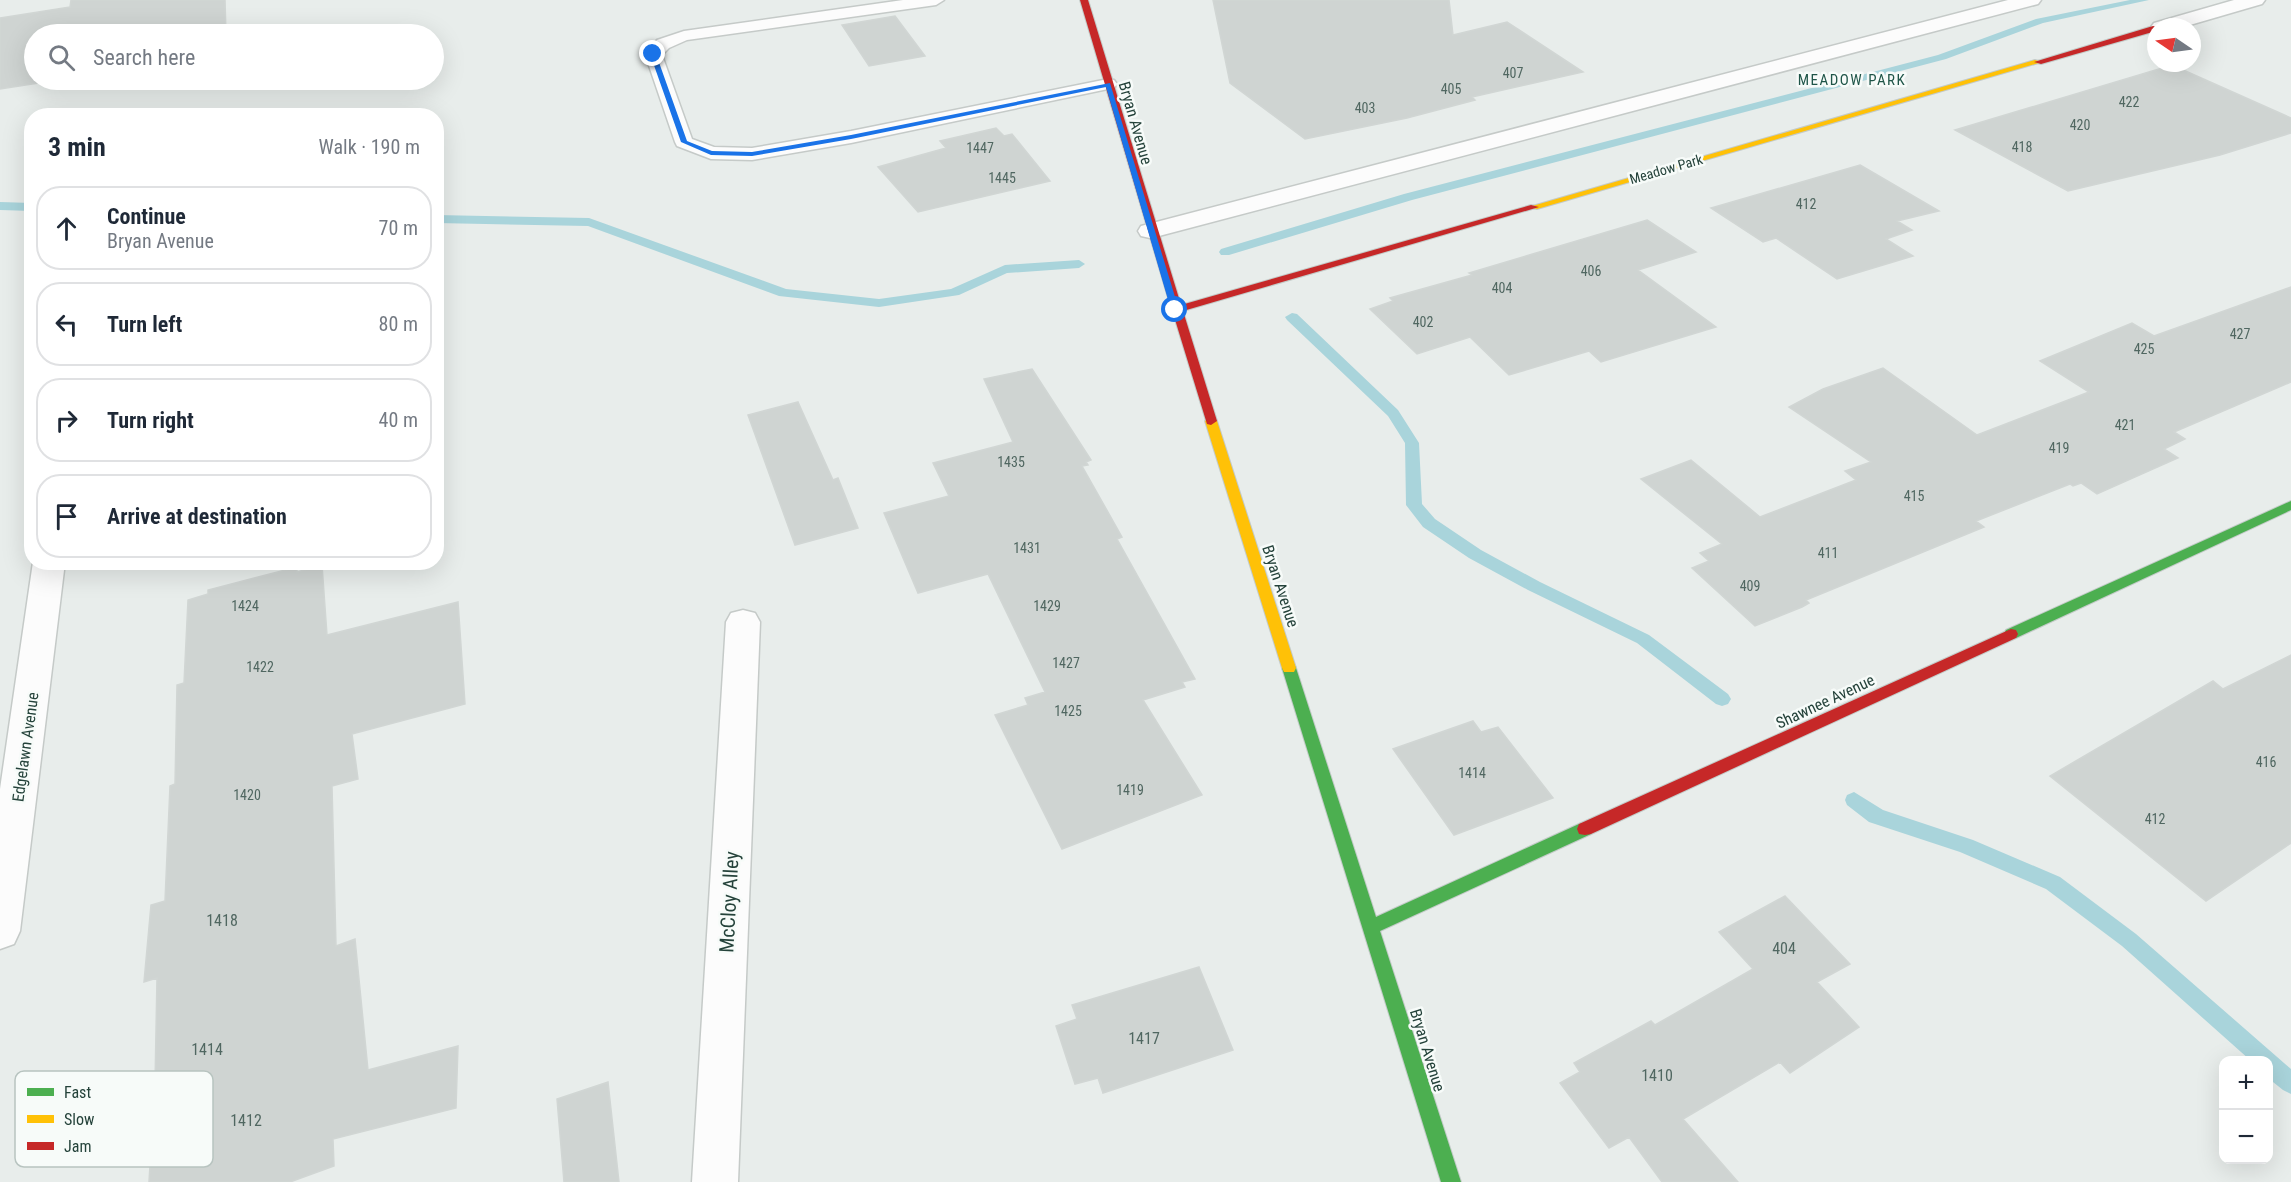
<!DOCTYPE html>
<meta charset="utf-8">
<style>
body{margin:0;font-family:"Roboto Condensed",sans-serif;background:#f6f6f7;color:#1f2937}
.controls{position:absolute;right:18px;bottom:18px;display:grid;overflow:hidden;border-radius:12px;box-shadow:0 6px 24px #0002}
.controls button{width:54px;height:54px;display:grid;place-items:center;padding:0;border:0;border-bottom:2px solid #e0e1e3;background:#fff;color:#1f2937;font:30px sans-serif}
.compass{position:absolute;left:2147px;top:18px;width:54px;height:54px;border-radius:50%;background:#fff;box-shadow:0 6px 24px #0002;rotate:283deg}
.stop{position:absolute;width:18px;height:18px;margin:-14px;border:4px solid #1a73e8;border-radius:50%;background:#fff}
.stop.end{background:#1a73e8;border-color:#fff;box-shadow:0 2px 6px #0008}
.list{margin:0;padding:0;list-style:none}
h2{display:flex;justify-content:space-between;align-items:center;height:78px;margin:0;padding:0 24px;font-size:26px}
h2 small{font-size:20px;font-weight:400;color:#747a83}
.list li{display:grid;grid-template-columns:39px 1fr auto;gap:18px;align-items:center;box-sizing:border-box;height:84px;margin:0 12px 12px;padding:0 12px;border:2px solid #e0e1e3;border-radius:24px}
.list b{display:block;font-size:22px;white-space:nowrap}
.list p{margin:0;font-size:20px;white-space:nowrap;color:#747a83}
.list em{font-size:20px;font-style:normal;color:#747a83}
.icon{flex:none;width:33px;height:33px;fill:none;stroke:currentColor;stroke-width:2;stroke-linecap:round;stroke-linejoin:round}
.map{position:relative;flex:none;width:2291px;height:1182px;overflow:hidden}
.search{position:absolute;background:#fff;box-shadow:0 6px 24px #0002;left:24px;top:24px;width:420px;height:66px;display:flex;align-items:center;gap:15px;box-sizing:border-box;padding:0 21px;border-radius:33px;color:#747a83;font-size:22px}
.panel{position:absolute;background:#fff;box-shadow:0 6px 24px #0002;left:24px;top:108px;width:420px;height:462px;border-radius:24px}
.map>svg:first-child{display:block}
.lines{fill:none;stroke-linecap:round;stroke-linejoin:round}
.stream{fill:#a9d4db;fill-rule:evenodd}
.building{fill:#cfd4d2;stroke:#d1d6d4;stroke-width:1.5}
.lane-casing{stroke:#c5cac8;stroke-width:3}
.street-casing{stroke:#c5cac8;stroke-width:3}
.fast-casing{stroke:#c3cbc8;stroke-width:2}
.slow-casing{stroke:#c3cbc8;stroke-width:2}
.jam-casing{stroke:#c3cbc8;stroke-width:2}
.lane{fill:#fcfcfc;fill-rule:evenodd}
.street{fill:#fcfcfc;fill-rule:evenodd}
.fast{fill:#4caf50;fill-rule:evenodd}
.slow{fill:#ffc107;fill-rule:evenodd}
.jam{fill:#c62828;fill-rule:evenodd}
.route{fill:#1a73e8}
.labels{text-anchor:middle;stroke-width:5;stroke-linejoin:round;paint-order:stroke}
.number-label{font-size:14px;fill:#506761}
.far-street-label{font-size:14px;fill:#24423a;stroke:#f7fbf9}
.far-neighbourhood-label{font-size:15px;letter-spacing:1.5px;fill:#1f5548;stroke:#f7fbf9}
.street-label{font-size:16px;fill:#24423a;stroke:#f7fbf9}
.near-number-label{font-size:16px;fill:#506761}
.near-street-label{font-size:20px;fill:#24423a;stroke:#f7fbf9}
.key{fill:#f7fbf9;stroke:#b8c4c0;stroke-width:1.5}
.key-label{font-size:16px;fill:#24423a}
</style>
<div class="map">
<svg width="2291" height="1182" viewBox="0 0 2291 1182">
<rect width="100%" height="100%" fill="#e8edeb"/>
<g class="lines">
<path class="stream" d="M2130,0H2149L2043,23L1946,59L1412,200L1229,255H1221L1219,252L1221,249L1404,194L1938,55L2036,19Z
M0,202L32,203V211L0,210Z
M436,215L589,218L786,289L879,299L951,289L1005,265L1079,260L1085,264L1079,268L1007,273L959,295L879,307L779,296L588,226L436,223Z
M1292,313L1297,314L1398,410L1419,443L1422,504L1435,519L1481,550L1540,582L1649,635L1728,694L1731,699L1728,704L1722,706L1716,704L1637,643L1528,590L1469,558L1423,527L1406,505L1405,443L1388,416L1287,320L1285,317Z
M1854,792L1883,810L1973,840L2060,877L2136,934L2291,1069V1094L2283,1090L2268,1078V1060H2250L2122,946L2046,889L1960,852L1869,822L1847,805L1845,800L1847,795Z"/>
</g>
<path class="building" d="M71,0H225L226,34H34V80H58L0,89V18L70,7Z
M1213,0H1449L1453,35L1507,22L1583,72L1472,97L1475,100L1407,118L1305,139L1230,83Z
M895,16L925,56L869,66L842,25Z
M2172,65L2291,118V133L2220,155L2068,191L1955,130Z
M996,128L1004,136L1012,134L1050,181L918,212L878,167L946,148L940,141Z
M1860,165L1939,211L1897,221L1912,230L1886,239L1913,256L1837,279L1776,238L1763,242L1711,208Z
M1647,220L1696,252L1638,270L1716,327L1601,362L1589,351L1509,375L1470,337L1417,354L1370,309L1393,301L1390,298L1472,275L1469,273Z
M2291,287V382L2174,432L2185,439L2164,449L2178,458L2097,494L2081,483L2073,486L2070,484L1976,521L1984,527L1806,600L1809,603L1802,607L1755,626L1692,568L1709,561L1700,553L1722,544L1641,479L1691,460L1760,517L1856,480L1845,471L1871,462L1789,407L1823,389L1883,368L1977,435L2089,392L2040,361L2132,323L2154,336Z
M1032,369L1091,460L1086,462L1088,465L1082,466L1122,537L1117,539L1195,679L1182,682L1185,687L1143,700L1202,795L1062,849L995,715L1028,705L1025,698L1045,692L988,574L918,593L884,513L949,496L933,463L1013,442L984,379Z
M798,402L833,480L838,478L858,528L795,545L748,415Z
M322,565L327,635L458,602L465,704L352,734L358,779L332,786L336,946L355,939L368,1070L458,1046L456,1108L333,1139L334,1166L290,1182H149L155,1084L157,978L144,982L151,905L165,901L170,786L175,784L177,685L184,683L188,600L208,594V590L297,567V572Z
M2291,655V843L2206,901L2050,776L2213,681L2223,689Z
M1473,721L1481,732L1498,727L1553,798L1454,835L1393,749Z
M1785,896L1850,964L1817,982L1859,1027L1790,1073L1780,1062L1683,1119L1738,1182H1662L1629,1137L1609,1148L1560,1083L1580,1072L1574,1063L1651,1021L1655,1025L1753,969L1719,932Z
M1199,967L1233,1050L1103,1093L1098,1078L1075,1084L1056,1026L1077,1019L1072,1005Z
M608,1082L619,1182H564L557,1099Z"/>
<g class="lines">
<defs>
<path id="lane" d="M903,0H944L936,5L687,40L669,48L662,55L692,139L714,147L752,148L851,131L1108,79L1114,80L1117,84L1114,88L1108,89L851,143L752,160L711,159L677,146L675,142L645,54L657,40L684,31Z"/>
<path id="street" d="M2008,0H2041L2038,4L1159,236L1150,238L1141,236L1138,231L1141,226Z
M2234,0H2265L2262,4L2183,27H2156V32L2151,27L2154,23Z
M33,562H65L20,931L14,944L0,949V789Z
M743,610L755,613L760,622L738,1182H692L726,622L731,613Z"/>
<path id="fast" d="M2291,501V510L2016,638H2006L2004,634L2006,630Z
M1289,663L1294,664L1296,668L1376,917L1579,824L1585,823L1591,824L1593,829L1591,834L1380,931L1461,1182H1441L1282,668L1284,664Z"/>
<path id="slow" d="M2035,60L2042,62L1537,209L1529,207Z
M1211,417L1217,421L1296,668L1294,672H1284L1282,668L1205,421Z"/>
<path id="jam" d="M1080,0H1088L1181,305L1531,205L1539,207L1183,311L1217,421L1211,425L1207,424L1173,313L1170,310L1171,308Z
M2153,26L2159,27H2156V31L2041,64L2034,62Z
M2011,629L2016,630L2018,634L2016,638L1591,834L1585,835L1579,834L1577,829L1579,824Z"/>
</defs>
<use href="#lane" class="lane-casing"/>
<use href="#street" class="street-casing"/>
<use href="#fast" class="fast-casing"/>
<use href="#slow" class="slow-casing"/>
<use href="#jam" class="jam-casing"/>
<use href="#lane" class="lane"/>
<use href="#street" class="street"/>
<use href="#fast" class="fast"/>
<use href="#slow" class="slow"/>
<use href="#jam" class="jam"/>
</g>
<path class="route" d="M653,52L656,54L687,141L712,151L752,152L851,135L1110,83L1179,310L1175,312L1171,310L1106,87L851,139L752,156L711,155L681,142L650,54Z"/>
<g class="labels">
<g class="number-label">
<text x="1513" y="78">407</text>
<text x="1451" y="94">405</text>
<text x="2129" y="107">422</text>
<text x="1365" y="113">403</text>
<text x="2080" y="130">420</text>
<text x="2022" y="152">418</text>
<text x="980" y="153">1447</text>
<text x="1002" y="183">1445</text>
<text x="1806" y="209">412</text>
<text x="1591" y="276">406</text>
<text x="1502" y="293">404</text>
<text x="1423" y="327">402</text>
<text x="2240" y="339">427</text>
<text x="2144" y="354">425</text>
<text x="2125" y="430">421</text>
<text x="2059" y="453">419</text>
<text x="1011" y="467">1435</text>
<text x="1914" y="501">415</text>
<text x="1027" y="553">1431</text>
<text x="1828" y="558">411</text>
<text x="1750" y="591">409</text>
<text x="245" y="611">1424</text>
<text x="1047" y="611">1429</text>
<text x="1066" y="668">1427</text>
<text x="260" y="672">1422</text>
<text x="1068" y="716">1425</text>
<text x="2266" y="767">416</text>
<text x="1472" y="778">1414</text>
<text x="1130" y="795">1419</text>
<text x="247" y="800">1420</text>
<text x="2155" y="824">412</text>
</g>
<g class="far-street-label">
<text transform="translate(1666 169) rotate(-16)" y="5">Meadow Park</text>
</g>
<g class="far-neighbourhood-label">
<text x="1852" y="85">MEADOW PARK</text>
</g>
<g class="street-label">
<text transform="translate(1136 123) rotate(74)" y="6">Bryan Avenue</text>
<text transform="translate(1281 586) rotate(72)" y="6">Bryan Avenue</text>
<text transform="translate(1825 701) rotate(-25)" y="6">Shawnee Avenue</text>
<text transform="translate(25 747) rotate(-82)" y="6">Edgelawn Avenue</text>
<text transform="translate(1428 1050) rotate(73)" y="6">Bryan Avenue</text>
</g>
<g class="near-number-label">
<text x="222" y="926">1418</text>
<text x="1784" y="954">404</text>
<text x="1144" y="1044">1417</text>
<text x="207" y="1055">1414</text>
<text x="1657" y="1081">1410</text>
<text x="246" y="1126">1412</text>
</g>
<g class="near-street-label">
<text transform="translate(729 902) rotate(-87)" y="7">McCloy Alley</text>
</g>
</g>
<rect x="15" y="1071" width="198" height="96" rx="9" class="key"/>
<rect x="27" y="1088" width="27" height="8" fill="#4caf50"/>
<rect x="27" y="1115" width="27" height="8" fill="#ffc107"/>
<rect x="27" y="1142" width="27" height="8" fill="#c62828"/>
<g class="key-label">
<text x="64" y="1098">Fast</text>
<text x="64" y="1125">Slow</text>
<text x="64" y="1152">Jam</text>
</g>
</svg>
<div class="controls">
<button>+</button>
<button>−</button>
</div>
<svg class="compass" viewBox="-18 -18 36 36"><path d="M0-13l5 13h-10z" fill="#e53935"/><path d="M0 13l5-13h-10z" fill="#747a83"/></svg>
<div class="stop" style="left:1175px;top:310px"></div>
<div class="stop end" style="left:653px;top:54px"></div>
<div class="search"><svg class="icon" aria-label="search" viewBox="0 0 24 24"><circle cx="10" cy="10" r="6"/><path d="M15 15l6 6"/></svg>Search here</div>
<section class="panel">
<h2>3 min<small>Walk · 190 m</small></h2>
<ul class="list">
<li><svg class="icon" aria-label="ahead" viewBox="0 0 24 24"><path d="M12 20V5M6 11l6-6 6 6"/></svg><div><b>Continue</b><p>Bryan Avenue</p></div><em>70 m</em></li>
<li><svg class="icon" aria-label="left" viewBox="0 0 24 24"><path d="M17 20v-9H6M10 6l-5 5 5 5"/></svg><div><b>Turn left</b></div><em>80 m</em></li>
<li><svg class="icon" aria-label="right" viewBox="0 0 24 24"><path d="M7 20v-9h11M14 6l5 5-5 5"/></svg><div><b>Turn right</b></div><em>40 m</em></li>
<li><svg class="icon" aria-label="arrive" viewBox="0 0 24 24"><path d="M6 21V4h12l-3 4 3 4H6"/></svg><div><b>Arrive at destination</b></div></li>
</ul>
</section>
</div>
